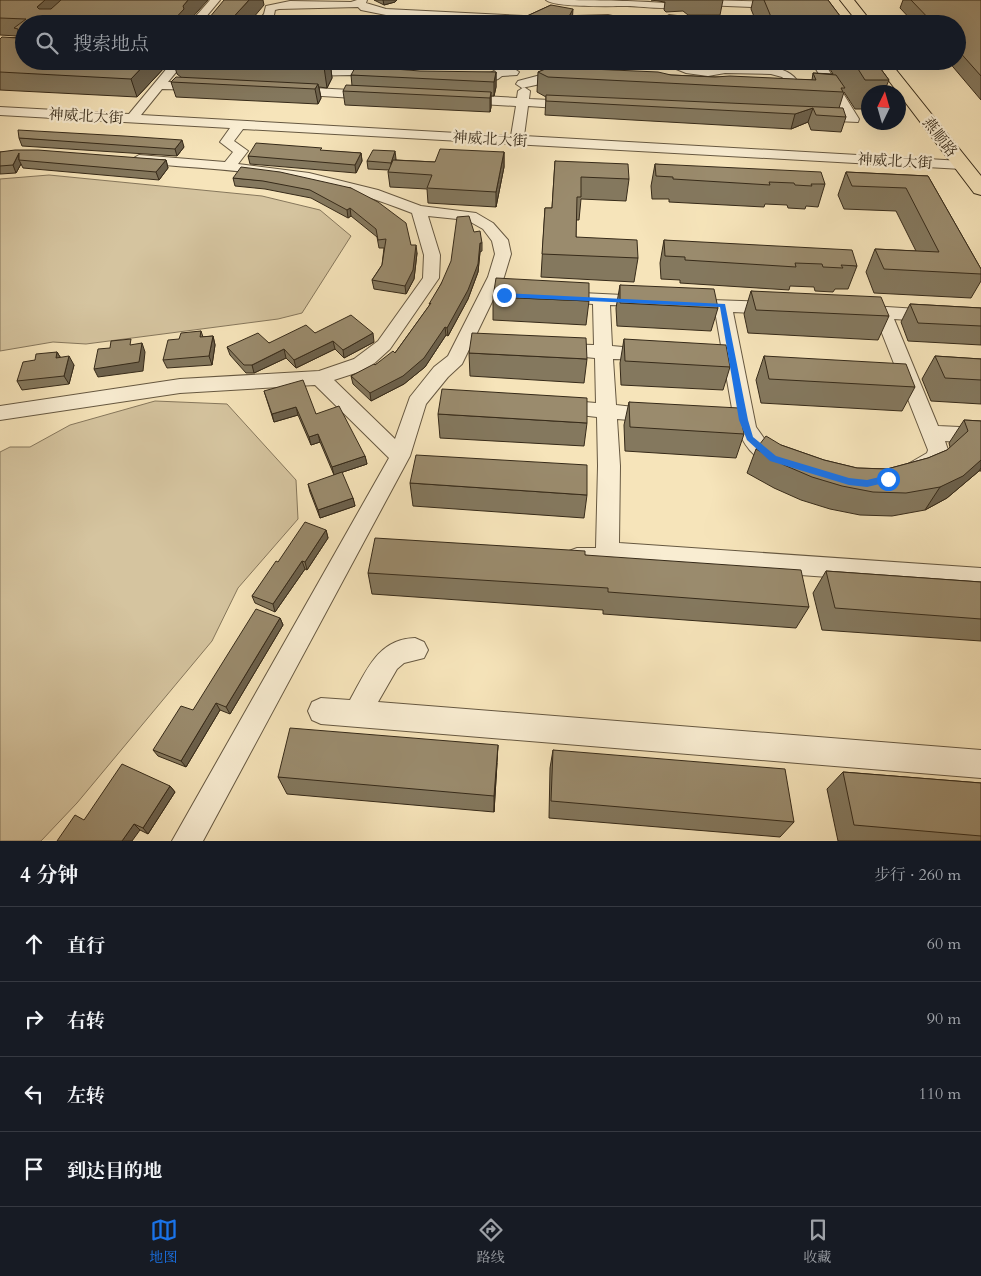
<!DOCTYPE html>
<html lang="zh">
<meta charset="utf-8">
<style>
body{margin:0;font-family:Cardo,"Noto Serif SC",serif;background:#20242c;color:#f1f3f6}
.compass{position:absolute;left:861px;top:85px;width:45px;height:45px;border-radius:50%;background:#171b24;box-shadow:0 5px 20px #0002;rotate:5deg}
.stop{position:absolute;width:15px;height:15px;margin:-11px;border:4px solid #1a73e8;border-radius:50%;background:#fff}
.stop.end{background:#1a73e8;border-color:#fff;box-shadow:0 1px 5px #0008}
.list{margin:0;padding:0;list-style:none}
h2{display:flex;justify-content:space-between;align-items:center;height:65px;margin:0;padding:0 20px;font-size:21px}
h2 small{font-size:16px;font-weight:400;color:#9ea1a6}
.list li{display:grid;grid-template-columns:32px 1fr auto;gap:15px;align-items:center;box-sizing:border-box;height:75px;padding:0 20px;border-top:1px solid #363941}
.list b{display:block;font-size:19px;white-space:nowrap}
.list em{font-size:16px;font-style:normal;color:#9ea1a6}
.icon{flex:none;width:28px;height:28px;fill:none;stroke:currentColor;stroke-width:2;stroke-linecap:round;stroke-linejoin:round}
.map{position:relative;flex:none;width:981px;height:841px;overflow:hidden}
.search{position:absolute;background:#171b24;box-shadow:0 5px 20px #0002;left:15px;right:15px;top:15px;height:55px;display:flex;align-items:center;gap:12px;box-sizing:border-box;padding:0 18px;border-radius:28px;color:#9ea1a6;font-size:19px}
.sheet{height:365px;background:#171b24}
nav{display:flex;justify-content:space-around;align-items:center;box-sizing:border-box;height:70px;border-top:1px solid #363941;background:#171b24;font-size:14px;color:#9ea1a6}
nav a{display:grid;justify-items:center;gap:2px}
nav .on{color:#1a73e8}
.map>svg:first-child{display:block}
.green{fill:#d5c49f;stroke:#86775c}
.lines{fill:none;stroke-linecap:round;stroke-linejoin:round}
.minor-casing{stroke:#665841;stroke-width:2}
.major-casing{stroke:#362a19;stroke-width:2}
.minor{fill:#f9edd2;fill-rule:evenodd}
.major{fill:#f6e4ba;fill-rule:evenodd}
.wall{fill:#84785e;stroke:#362a19}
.shaded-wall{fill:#6c614c;stroke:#362a19}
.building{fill:#9a8b6d;stroke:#362a19}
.route{fill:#1a73e8}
.labels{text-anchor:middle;stroke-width:4.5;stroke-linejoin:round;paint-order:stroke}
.far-street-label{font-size:15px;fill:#362a19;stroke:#f9edd2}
</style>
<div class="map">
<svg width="981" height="841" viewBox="0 0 981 841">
<rect width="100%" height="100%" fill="#f6e4ba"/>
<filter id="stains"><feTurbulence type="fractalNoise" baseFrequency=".004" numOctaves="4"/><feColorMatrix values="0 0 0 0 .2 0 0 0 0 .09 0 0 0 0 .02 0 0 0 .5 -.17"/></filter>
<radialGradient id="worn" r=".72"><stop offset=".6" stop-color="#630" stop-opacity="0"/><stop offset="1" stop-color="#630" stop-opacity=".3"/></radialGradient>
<path class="green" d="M49,175L262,196L320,210L351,236L302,313L278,319L86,344L53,342L0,351V179Z
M155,401L227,404L296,480L298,519L238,588L212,641L77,803L41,841H0V452L10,447H30L70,425Z"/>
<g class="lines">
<defs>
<path id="minor" d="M210,0H220L200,24H189Z
M357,0H367L366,3L386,9L544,17L608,15L639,22L640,24H620L608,21L544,23L386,15L361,10L358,7L279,9L275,10L274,15L269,21L270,24H259L258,21L264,14L266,6L290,1L351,2Z
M546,0C567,0 669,0 680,6C674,11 637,6 627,6C612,6 555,8 546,0Z
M699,0L782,2L786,3L798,24H788L779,8L703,5L699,4Z
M669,15L702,19L730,18L749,22L750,24H690L665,20L664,18Z
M173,61H185L168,82H198L204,86L198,90L162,89L141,115L511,136L516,106L464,103L458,99L464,95L517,98L518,91L524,87L530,91L529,99L572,101L578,105L572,109L528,106L524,136L962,161L969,165L962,169L243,129L234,141L248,151L238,164L309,173L378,190L421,206L476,213L493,223L508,240L511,254L504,277L462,364L448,377L426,404L410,456L203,841H172L389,458L315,385L180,393L0,420V406L180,379L319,371L354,359L378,341L423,278L424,255L412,213C379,200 345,189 310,182C256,170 194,168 139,163L132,159L139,155L225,162L233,152L220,142L230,128L0,115V107L129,114ZM428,216L467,220L483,229L492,241L495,254L488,277L448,356L434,367L410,397L395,439L334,380L368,369L390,349L439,278L440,255Z
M527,61H676C686,65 696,68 706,68C713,69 719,66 726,65C745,64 784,63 796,79L786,95L773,97L767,93L769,90L778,89L784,79L782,77L771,74L725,73L708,76L686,73L669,66L585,65L552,68L529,63Z
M811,61H823L859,119L858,122L814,120L813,117L814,114L844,115Z
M351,67L381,71L387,75L381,79L351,75L305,76L299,72L305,68Z
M499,68H513L519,72L517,75L502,76L498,79L486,83L469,84L463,80L469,76L487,75Z
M552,72H563L569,76C566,79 530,86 522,88L516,84L518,81Z
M294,87L370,91L376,95L370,99L290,94L288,91Z
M561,292L644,296L650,297L653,301L650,305L644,306L610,305L612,346L655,350L657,354L655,358L648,360L613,359L616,405L661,410L664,415L661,420L654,422L617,419L620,466L619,543L981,568V588L620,562C602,567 587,571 569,565L565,558L569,551L577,548H596L598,466L597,417L554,412L551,407L554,402L561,400L596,403L595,358L554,354L551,350L554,346L560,344L594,345L593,304L555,301L552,297L555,293Z
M711,300L774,302L780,304L783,308L780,312L774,314L733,312L756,427L768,444L786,455L789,461L786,467L779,469C754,461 742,444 734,420L715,311L705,309L702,305L705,301Z
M871,306L981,313V325L894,319L938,426L981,428V444L945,441L948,450L943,464L915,478L908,476L904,470L908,464L927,453L928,450L876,318L865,316L862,312L865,308Z
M415,638L424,642L428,650L424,658L404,663L397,669L378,702L981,750V778L321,724L312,720L308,711L312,702L321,698L350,700C366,672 377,639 415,638Z"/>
<path id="major" d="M840,0H854L873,24H859Z
M874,61H889L981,176V195L974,193Z"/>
</defs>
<use href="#minor" class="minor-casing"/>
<use href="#major" class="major-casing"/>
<use href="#minor" class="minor"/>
<use href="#major" class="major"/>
</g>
<path class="wall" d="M0,0L188,22V24H24L165,67L137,97L0,90V39L18,37L17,36L0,35Z
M374,0H397L395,2L384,5Z
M651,0H723L720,15H688L683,11L666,12L664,10L665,2Z
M753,0H828L846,24H757L751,9Z
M903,0H981V100L948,61H957V24H915L900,8Z
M551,5L572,24H527V16Z
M173,61H330L332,78L327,88L319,87L321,98L318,104L176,97L171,82L182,78L177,74Z
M776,61H804L789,68Z
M825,61H875L889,80L884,92H868V109H855L844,92L839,108L846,117L841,132L811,130L808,122L791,129L545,115L546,97L537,92L538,72L548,68H568L671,75L715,77L812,80L813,73L833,74Z
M496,72V87L494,96H491V107L490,112L345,105L343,91L352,86L351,75Z
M19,138L184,147L177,156L22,146Z
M322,151L361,153L362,161L356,173L250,164L248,156Z
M0,152L166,160L168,168L159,180L23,168L21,164L16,173L0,174Z
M504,152V167L496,207L428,203L427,189L390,187L388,172L389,170L368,169L367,161L396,159V160L435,162Z
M555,161L629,179L626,201L581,199L579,220H576V237L638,258L634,282L541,277L545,208H552Z
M655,164L825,184L818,207L806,206L805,209L788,208L787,205L765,204L764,207L669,202V199H652L651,186Z
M846,172L928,176L981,269V281L971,298L874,293L866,272L875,249L916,251L896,211L844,209L838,195Z
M233,178L351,188L411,245L417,253L414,279L406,294L374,289L372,280L382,265L384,248H379L377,237L351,216L348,218L311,198L265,189L235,186Z
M474,232L482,243V251L480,252L478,272L468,299L448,336L446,335L425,367L404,384L371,401L353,384L351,376L375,365L395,353L429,306L441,284Z
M664,240L857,266L848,289H835L833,292L815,291L814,287L790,286L789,290L680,283V280L661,279L660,263Z
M620,285L718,308L711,331L617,326L616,308Z
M751,291L889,316L878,340L748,333L744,314Z
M493,297L589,301L586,325L493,320Z
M910,304L981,308V345L908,341L901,322Z
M201,331L203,337L213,336L215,345L212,365L167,368L163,360L179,339Z
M315,333L374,342L344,358L335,349L296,368L286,358L254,373H246L230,355L227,347L269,343Z
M624,339L730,367L723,390L621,385L620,363Z
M57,352L60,357L74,365L69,384L22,390L17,381L35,360Z
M469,353L587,359L584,383L470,376Z
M764,356L915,387L902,411L761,403L756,380Z
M935,356L981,359V404L931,401L922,379Z
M264,391L316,414L365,456L367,464L334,475L320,442L311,445L298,415L274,422Z
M629,402L744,434L736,458L625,451L624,425Z
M438,414L587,423L584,446L440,438Z
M964,420L981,421V471H979L947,498L925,510L892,516L860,515L830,509L801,500L774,488L747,473L756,449L781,445L824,460L857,468L887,469L928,458L947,450L950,447L949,443Z
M410,483L587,495L584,518L413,506Z
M308,484L353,498L355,506L320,518L310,492Z
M326,530L328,538L307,570L305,569L275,612L255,603L252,596L278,562Z
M585,555L809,607L796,628L603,614V610L372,594L368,573Z
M826,571L981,582V641L822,630L813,593Z
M280,618L283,625L230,714L220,710L186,767L158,756L153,750L193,710Z
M553,750L794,822L780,837L549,818L550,768Z
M497,763L494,812L287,794L278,777Z
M843,772L981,783V841H838L827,789Z
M170,786L175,792L148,834L140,830L84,820Z"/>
<path class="shaded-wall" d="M45,0H61L44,24L37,7Z
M188,0H208L188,22V24H170L183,6Z
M249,0H263L264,5L248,24H227Z
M383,0H397L395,2L384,5Z
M573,9L572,24H567V20Z
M148,61H164L165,67L137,97L131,79Z
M327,61H330L332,78L327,88L324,67Z
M791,61H804L789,68Z
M496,72V87L494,96V82Z
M318,84L321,98L318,104L315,89Z
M491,92V107L490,112V98Z
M813,108L808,122L791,129L795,114Z
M182,140L184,147L177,156L175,149Z
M395,151L396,159L391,170V163Z
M504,152V167L496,207V192Z
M19,153V160L21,164L16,173L13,165Z
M361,153L362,161L356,173L355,165Z
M166,160L168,168L159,180L156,172Z
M350,208L351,216L348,218L347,210Z
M480,243V252L478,272L468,299L448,336L447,328Z
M416,245L417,253L414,279L406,294L405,286Z
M445,327L446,335L425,367L404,384L371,401L370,393Z
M373,333L374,342L344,358L343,350Z
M213,336L215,345L212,365L209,356Z
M333,341L335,349L296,368L294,360Z
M142,343L145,352L143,371L98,377L94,369Z
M284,349L286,358L254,373L252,365Z
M57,352L62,360L56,358Z
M69,356L74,365L69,384L64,376Z
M296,407L298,415L274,422L272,414Z
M318,434L320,442L311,445L309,437Z
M365,456L367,464L334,475L332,467Z
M981,460V468L979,471L947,498L925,510L940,487Z
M353,498L355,506L320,518L318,510Z
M326,530L328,538L307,570L305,562Z
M302,561L305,569L275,612L273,604Z
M280,618L283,625L230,714L226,707Z
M216,703L220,710L186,767L181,761Z
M498,745L497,763L494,812V796Z
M170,786L175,792L148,834L143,828Z
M134,824L140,830L132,841H122Z"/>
<path class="building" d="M0,0H45L37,7L39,9H51L61,0H188L183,6L184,9L170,24H24V61H148L131,79L0,72V39L2,37L18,38V29L14,28L26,19L0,18Z
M224,0H249L227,24H204Z
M764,0H828L846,24H774Z
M911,0H981V76L957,49V24H934Z
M551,5L573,9L567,20L527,16Z
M332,18L368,20V24H332Z
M193,61H327L324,67Z
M853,61H875L889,80H865Z
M564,62L569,63L568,68L658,72L671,75L715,77L730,76L816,80L813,73L836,75L845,88H841L843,92L548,77L538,72L548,68V63Z
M356,66L420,71L496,72L494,82L351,75Z
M176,77L318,84L315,89L171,82Z
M346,85L491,92L490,98L343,91Z
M546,95L843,108L846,117L816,115L813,108L795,114L546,101Z
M18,130L124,136L182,140L175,149L19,138Z
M256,143L322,148L320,150L361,153L355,165L248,156Z
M440,149L504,152L496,192L427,188L432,175L388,172L393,160L435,162Z
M15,150H38L166,160L156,172L19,160V153L13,165L0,166V152Z
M373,150L395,151L391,163L367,161Z
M555,161L628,164L629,179L581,177V197H577L576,237L637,240L638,258L542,254L545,208H552Z
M655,164L821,172L825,184H811L812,186L795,185L794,183L769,182L770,185L673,179V177L656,176Z
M241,167L280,172L351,188L378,202L406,223L411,245H416L413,270L405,286L372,280L382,265L386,239L378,240L376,229L350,208L347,210L310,190L263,181L233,178Z
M846,172L928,176L981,269V274L884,269L875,249L939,252L906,188L852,186Z
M469,216L474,232L480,231L482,243H480L478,264L468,290L447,328L445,327L424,358L403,376L370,393L351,376L374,364L375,365L393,351L395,353L431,303L429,304L441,284L451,261L457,217Z
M664,240L852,250L857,266L841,265L843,268L823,267L822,264L795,263L796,267L685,260V257L665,256Z
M496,278L589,283V301L493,297Z
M620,285L714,289L718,308L620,303Z
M751,291L881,297L889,316L756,310Z
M910,304L981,308V326L918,323Z
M351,315L373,333L343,350L333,341L294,360L284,349L252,365H244L227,347L258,333L269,343L306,325L315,333Z
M201,331L200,337L213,336L209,356L163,360L168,340L179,339L181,333Z
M472,333L586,338L587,359L469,353Z
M131,339L130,345L142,343L139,362L94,369L98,349L110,348L111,341Z
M624,339L726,345L730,367L625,361Z
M57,352L56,358L69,356L64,376L17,381L23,362L35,360L36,354Z
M764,356L906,364L915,387L769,379Z
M935,356L981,359V380L945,378Z
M303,380L316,414L339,406L365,456L332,467L318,434L309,437L296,407L272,414L264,391Z
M442,389L587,398V423L438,414Z
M629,402L739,408L744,434L630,427Z
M964,420L981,421V460L963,476L940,487L906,493L873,492L842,486L812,477L784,465L756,449L766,436L781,445L824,460L857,468L887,469L928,458L947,450L968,431Z
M416,455L587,465V495L410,483Z
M342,472L353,498L318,510L308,484Z
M305,522L326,530L305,562L302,561L273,604L252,596L276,561L278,562Z
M375,538L585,551V555L801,570L809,607L608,592V588L368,573Z
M826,571L981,582V619L835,608Z
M256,609L280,618L226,707L216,703L181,761L153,750L181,706L193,710Z
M290,728L498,745L494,796L278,777Z
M553,750L785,769L794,822L551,801Z
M122,764L170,786L143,828L134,824L122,841H57L75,815L84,820Z
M843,772L981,783V836L854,825Z"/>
<path class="route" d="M501,293L725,304L748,420L753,437L776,456L849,478L867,480L888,475L893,479L888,482L867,487L849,485L770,461L747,440L739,420L720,307L504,297L500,295Z"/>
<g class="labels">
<g class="far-street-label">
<text transform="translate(86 116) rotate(3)" y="5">神威北大街</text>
<text transform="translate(940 137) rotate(52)" y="5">燕顺路</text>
<text transform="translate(490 139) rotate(3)" y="5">神威北大街</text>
<text transform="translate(895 161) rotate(3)" y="5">神威北大街</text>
</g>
</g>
<rect width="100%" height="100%" filter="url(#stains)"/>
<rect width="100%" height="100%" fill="url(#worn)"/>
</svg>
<svg class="compass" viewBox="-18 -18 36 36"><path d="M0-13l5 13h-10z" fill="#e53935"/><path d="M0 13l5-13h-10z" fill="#9ea1a6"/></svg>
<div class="stop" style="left:888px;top:479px"></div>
<div class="stop end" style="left:504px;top:295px"></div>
<div class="search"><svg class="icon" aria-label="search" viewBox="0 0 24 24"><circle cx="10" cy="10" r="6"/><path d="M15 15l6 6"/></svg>搜索地点</div>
</div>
<section class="sheet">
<h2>4 分钟<small>步行 · 260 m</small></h2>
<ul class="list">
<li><svg class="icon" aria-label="ahead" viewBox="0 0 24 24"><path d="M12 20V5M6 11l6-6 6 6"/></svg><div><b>直行</b></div><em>60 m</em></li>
<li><svg class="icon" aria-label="right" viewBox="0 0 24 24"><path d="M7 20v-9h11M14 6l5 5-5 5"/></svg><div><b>右转</b></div><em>90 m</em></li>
<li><svg class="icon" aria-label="left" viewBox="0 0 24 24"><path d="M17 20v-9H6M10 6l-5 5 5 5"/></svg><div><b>左转</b></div><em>110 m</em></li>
<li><svg class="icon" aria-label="arrive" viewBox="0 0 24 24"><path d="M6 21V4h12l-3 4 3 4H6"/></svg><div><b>到达目的地</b></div></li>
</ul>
</section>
<nav>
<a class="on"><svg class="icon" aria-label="map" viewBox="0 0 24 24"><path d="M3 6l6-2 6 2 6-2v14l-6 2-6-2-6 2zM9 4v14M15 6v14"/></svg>地图</a>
<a><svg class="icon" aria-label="directions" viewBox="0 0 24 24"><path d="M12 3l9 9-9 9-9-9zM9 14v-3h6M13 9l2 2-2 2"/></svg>路线</a>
<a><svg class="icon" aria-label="saved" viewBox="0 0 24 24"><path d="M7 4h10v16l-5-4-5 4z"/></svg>收藏</a>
</nav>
